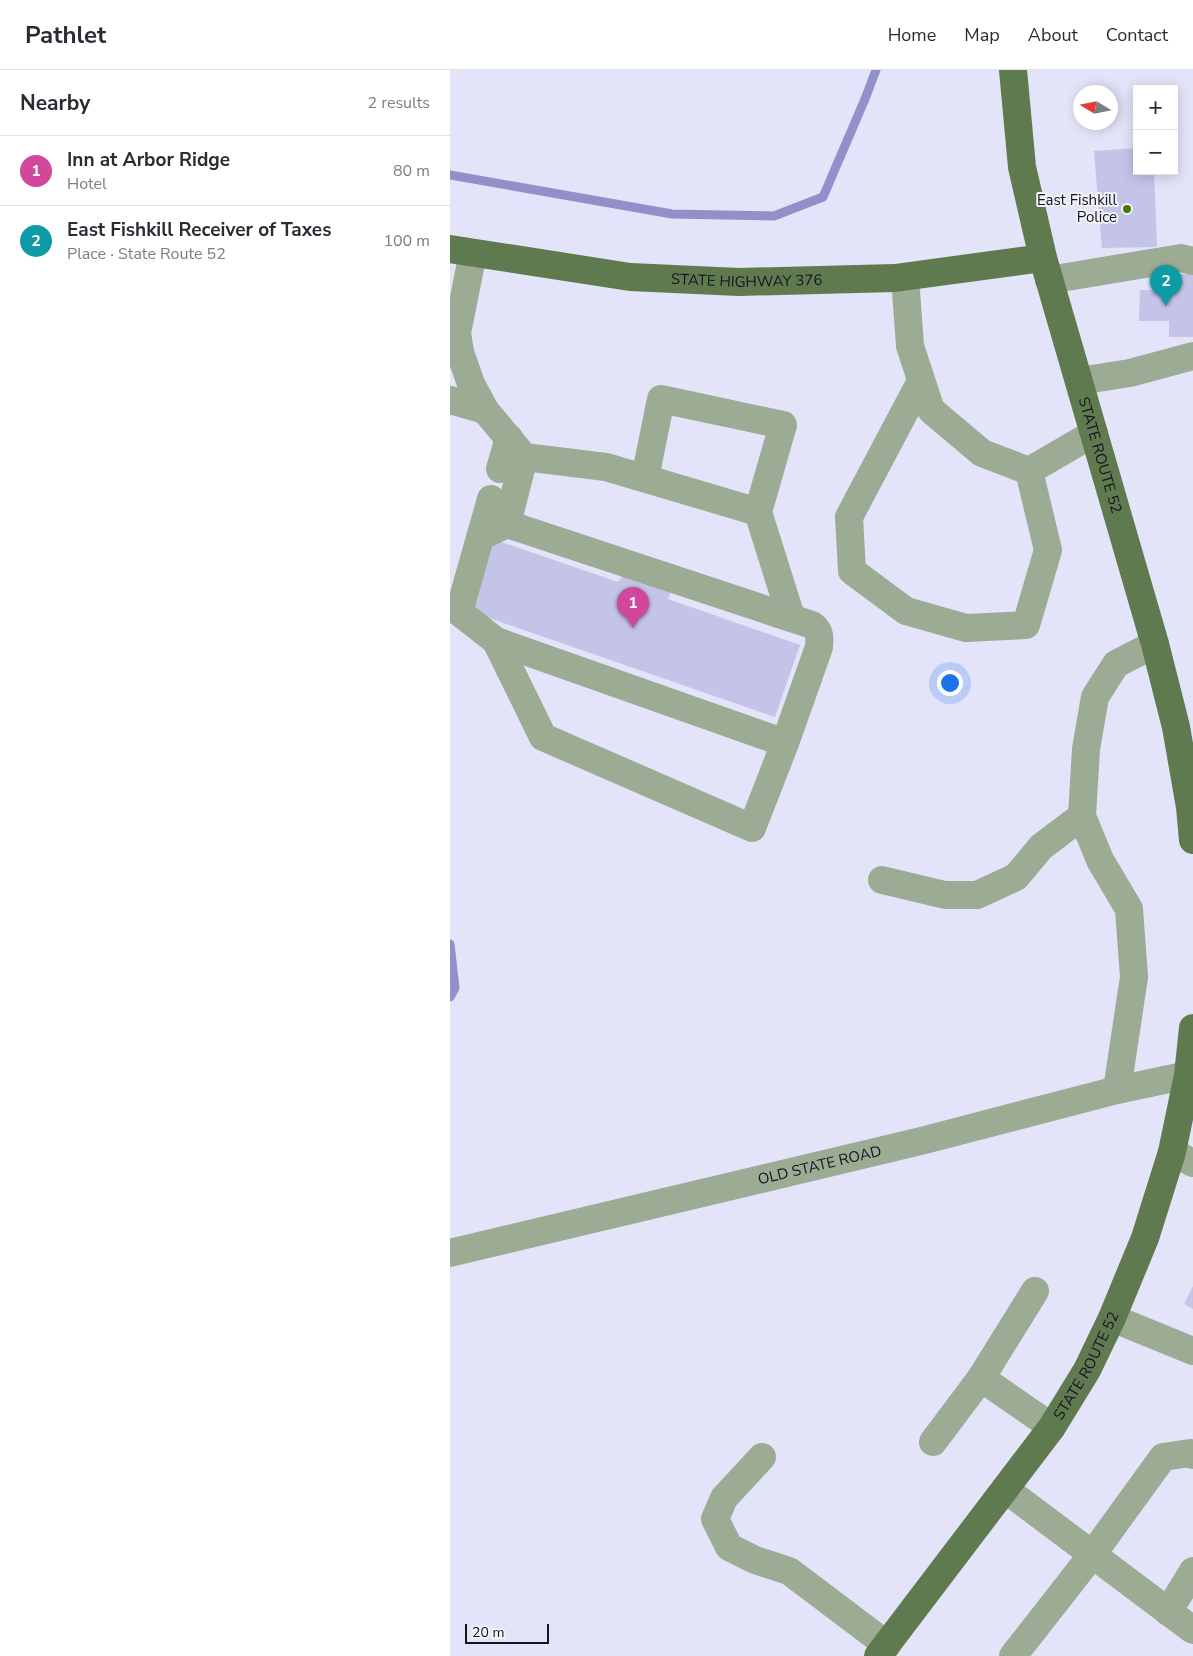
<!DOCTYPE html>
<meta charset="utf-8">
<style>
body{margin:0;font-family:"Nunito Sans",sans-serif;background:#f7f7f7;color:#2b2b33}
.controls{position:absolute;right:15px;top:15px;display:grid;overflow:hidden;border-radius:0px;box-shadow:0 2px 12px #0003}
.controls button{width:45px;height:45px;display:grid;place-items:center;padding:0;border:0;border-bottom:1px solid #e1e1e2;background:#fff;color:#2b2b33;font:25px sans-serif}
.compass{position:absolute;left:623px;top:15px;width:45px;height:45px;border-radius:50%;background:#fff;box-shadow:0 2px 12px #0003;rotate:280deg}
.scale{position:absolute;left:15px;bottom:12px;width:84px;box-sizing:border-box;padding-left:5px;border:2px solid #141420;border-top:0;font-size:14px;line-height:18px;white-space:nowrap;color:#141420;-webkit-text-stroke:4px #f2f2f9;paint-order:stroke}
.you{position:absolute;left:499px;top:612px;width:18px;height:18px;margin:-12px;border:4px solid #fff;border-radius:50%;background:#1a73e8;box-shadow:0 0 0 8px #1a73e833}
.badge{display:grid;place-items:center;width:32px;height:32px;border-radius:50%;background:#1a73e8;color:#fff;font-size:16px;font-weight:700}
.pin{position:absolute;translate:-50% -41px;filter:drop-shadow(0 1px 2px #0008)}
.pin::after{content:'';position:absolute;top:26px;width:18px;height:15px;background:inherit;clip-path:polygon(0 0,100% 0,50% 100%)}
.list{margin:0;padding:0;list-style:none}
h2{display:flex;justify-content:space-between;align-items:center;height:65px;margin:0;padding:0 20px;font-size:21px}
h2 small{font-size:16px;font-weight:400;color:#7c7c81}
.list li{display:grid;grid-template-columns:32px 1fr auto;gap:15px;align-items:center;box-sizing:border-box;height:70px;padding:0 20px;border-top:1px solid #e1e1e2}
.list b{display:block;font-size:19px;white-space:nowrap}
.list p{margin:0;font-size:16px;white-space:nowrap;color:#7c7c81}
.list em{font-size:16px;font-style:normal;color:#7c7c81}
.map{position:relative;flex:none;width:743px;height:1586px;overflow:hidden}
header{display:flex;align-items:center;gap:30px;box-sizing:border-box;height:70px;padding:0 25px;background:#fff;border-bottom:1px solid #e1e1e2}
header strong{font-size:24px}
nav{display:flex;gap:28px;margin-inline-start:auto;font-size:18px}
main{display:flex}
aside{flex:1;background:#fff}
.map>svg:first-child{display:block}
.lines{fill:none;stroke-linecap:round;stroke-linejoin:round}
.stream{stroke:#9190c9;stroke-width:9}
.building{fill:#c4c4e8}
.minor{stroke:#9cab93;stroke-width:28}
.major{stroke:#5f7a4e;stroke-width:28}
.poi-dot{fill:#447909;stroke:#f2f2f9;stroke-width:2}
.labels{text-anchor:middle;stroke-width:4;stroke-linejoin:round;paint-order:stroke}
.poi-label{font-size:15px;fill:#141420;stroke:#f2f2f9;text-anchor:end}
.street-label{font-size:15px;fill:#141420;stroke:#f2f2f9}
</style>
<header>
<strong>Pathlet</strong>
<nav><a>Home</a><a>Map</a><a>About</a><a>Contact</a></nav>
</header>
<main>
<aside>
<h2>Nearby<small>2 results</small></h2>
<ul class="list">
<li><span class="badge" style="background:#d1479c">1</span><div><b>Inn at Arbor Ridge</b><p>Hotel</p></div><em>80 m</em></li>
<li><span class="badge" style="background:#0f9aa8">2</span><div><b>East Fishkill Receiver of Taxes</b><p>Place · State Route 52</p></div><em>100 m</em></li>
</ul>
</aside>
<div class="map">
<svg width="743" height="1586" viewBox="0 0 743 1586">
<rect width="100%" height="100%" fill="#e3e3f9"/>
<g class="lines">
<path class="stream" d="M0,105L222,144L324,146L373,127L415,29L426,0
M0,874L5,918L0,927"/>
</g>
<path class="building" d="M687,78V101H704L707,177L652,178L644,81Z
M722,204H743V267H719V251H689L690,220L721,221Z
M40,468L168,512L175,503L222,519L218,529L350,575L325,647L16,540Z
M743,1216V1239L734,1234Z"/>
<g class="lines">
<g class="minor">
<path d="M23,183L7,263L10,282L21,314L35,340L74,387L57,454"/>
<path d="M455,207L460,276L481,340L532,383L579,401L644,363"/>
<path d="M599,210L731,188L743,191"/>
<path d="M471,311L399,447L402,501L456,541L516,558L576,555L598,480L579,401"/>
<path d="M629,311L680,303L743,286"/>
<path d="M0,330L35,340"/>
<path d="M74,387L156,397L308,442L341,547"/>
<path d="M50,399L59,368"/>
<path d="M195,408L211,329L333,355L308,442"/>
<path d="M30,467L57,454L362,555C370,561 370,567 369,577L335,673L46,571L9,542L41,429"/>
<path d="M46,571L93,667L302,758L335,673"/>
<path d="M432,810L495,825H527L566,807L591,777L632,746"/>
<path d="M667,1020L684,907L679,839L650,790L632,746L636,679L645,627L666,594L705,574"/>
<path d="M722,1082L743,1093"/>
<path id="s1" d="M0,1183L471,1071L667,1020L743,1004"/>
<path d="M662,1248L743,1281"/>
<path d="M531,1308L602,1357"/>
<path d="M483,1372L531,1308L585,1221"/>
<path d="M312,1387L274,1428L265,1449L279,1477L305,1490L339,1501L437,1575"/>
<path d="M555,1419L743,1560"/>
<path d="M718,1542L743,1501"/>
<path d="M563,1586L642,1485L713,1387L740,1383L743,1385"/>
</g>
<g class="major">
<path id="s2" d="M563,0L572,97L593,188L705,574L726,657L740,737L743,770"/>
<path id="s3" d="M0,179L180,207L289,212L445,208L593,188"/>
<path id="s4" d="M428,1586L602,1357L637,1300L662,1248L695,1168L722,1082L738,1005L743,958"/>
</g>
</g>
<circle class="poi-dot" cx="677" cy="139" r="5"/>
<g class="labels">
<g class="poi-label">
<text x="667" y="135">East Fishkill<tspan x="667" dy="17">Police</tspan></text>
</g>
<g class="street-label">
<text dy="5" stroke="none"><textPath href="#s3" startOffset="299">STATE HIGHWAY 376</textPath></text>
<text dy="5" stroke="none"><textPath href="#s2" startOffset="396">STATE ROUTE 52</textPath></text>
<text dy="5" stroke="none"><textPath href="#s1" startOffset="380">OLD STATE ROAD</textPath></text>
<text dy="5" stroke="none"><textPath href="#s4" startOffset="358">STATE ROUTE 52</textPath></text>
</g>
</g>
</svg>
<div class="controls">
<button>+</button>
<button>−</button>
</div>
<svg class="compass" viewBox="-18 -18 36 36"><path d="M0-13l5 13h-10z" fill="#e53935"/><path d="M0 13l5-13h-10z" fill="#7c7c81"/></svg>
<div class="scale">20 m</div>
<div class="you"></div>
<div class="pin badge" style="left:183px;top:558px;background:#d1479c">1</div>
<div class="pin badge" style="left:716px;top:236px;background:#0f9aa8">2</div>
</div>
</main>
